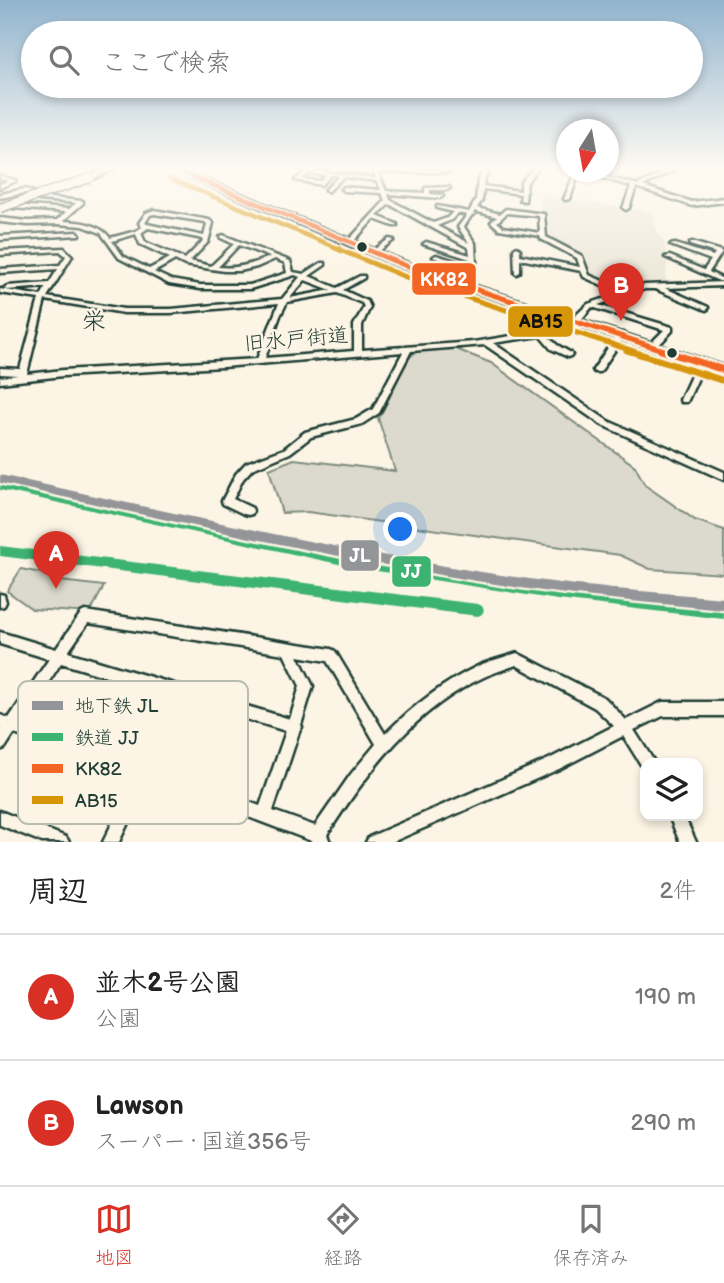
<!DOCTYPE html>
<html lang="ja">
<meta charset="utf-8">
<style>
body{margin:0;font-family:"Balsamiq Sans","Klee One",sans-serif;background:#f2f2f2;color:#222}
.controls{position:absolute;right:21px;bottom:21px;display:grid;overflow:hidden;border-radius:14px;box-shadow:0 4px 10px #0003}
.controls button{width:63px;height:63px;display:grid;place-items:center;padding:0;border:0;border-bottom:2px solid #e0e0e0;background:#fff;color:#222;font:35px sans-serif}
.compass{position:absolute;left:556px;top:119px;width:63px;height:63px;border-radius:50%;background:#fff;box-shadow:0 4px 10px #0003;rotate:191deg}
.you{position:absolute;left:401px;top:530px;width:24px;height:24px;margin:-18px;border:5px solid #fff;border-radius:50%;background:#1a73e8;box-shadow:0 0 0 10px #1a73e833}
.badge{display:grid;place-items:center;width:46px;height:46px;border-radius:50%;background:#d93025;color:#fff;font-size:23px;font-weight:700}
.pin{position:absolute;translate:-50% -58px;filter:drop-shadow(0 2px 4px #0008)}
.pin::after{content:'';position:absolute;top:37px;width:24px;height:21px;background:inherit;clip-path:polygon(0 0,100% 0,50% 100%)}
.list{margin:0;padding:0;list-style:none}
h2{display:flex;justify-content:space-between;align-items:center;height:91px;margin:0;padding:0 28px;font-size:30px}
h2 small{font-size:23px;font-weight:400;color:#767676}
.list li{display:grid;grid-template-columns:46px 1fr auto;gap:21px;align-items:center;box-sizing:border-box;height:126px;padding:0 28px;border-top:2px solid #e0e0e0}
.list b{display:block;font-size:26px;white-space:nowrap}
.list p{margin:0;font-size:23px;white-space:nowrap;color:#767676}
.list em{font-size:23px;font-style:normal;color:#767676}
.icon{flex:none;width:38px;height:38px;fill:none;stroke:currentColor;stroke-width:2;stroke-linecap:round;stroke-linejoin:round}
.map{position:relative;flex:none;width:724px;height:842px;overflow:hidden}
.search{position:absolute;background:#fff;box-shadow:0 4px 10px #0003;left:21px;right:21px;top:21px;height:77px;display:flex;align-items:center;gap:18px;box-sizing:border-box;padding:0 24px;border-radius:38px;color:#767676;font-size:26px}
.sheet{height:343px;background:#fff}
nav{display:flex;justify-content:space-around;align-items:center;box-sizing:border-box;height:98px;border-top:2px solid #e0e0e0;background:#fff;font-size:19px;color:#767676}
nav a{display:grid;justify-items:center;gap:4px}
nav .on{color:#d93025}
.map>svg:first-child{display:block}
.built{fill:#ece7d8}
.green{fill:#dcdacc;stroke:#7e8c80;stroke-width:2}
.lines{fill:none;stroke-linecap:round;stroke-linejoin:round}
.minor-casing{stroke:#1f3d34;stroke-width:5}
.major-casing{stroke:#1f3d34;stroke-width:6}
.highway-casing{stroke:#1f3d34;stroke-width:5}
.minor{fill:#fcf5e5;fill-rule:evenodd}
.major{fill:#fcf5e5;fill-rule:evenodd}
.highway{fill:#fcf5e5;fill-rule:evenodd}
.major-bridge-casing{stroke:#1f3d34;stroke-width:11;stroke-linecap:butt}
.major-bridge{stroke:#fcf5e5;stroke-width:8}
.bus-1-far2-casing{stroke:#fcf5e5;stroke-width:8}
.bus-1-far1-casing{stroke:#fcf5e5;stroke-width:10}
.bus-1-casing{stroke:#fcf5e5;stroke-width:12}
.bus-2-far2-casing{stroke:#fcf5e5;stroke-width:8}
.bus-2-far1-casing{stroke:#fcf5e5;stroke-width:10}
.bus-2-casing{stroke:#fcf5e5;stroke-width:12}
.bus-1-far2{stroke:#f26522;stroke-width:4.5}
.bus-1-far1{stroke:#f26522;stroke-width:5}
.bus-1{stroke:#f26522;stroke-width:7}
.bus-2-far2{stroke:#d79608;stroke-width:4.5}
.bus-2-far1{stroke:#d79608;stroke-width:5}
.bus-2{stroke:#d79608;stroke-width:7}
.rail-1-casing{stroke:#fcf5e5;stroke-width:5}
.rail-1{fill:#3cb371;fill-rule:evenodd}
.metro-1-casing{stroke:#fcf5e5;stroke-width:5}
.metro-1{fill:#939598;fill-rule:evenodd}
.bus-dot{fill:#1f3d34;stroke:#fcf5e5;stroke-width:2.5}
.labels{text-anchor:middle;stroke-width:5;stroke-linejoin:round;paint-order:stroke}
.street-label{font-size:21px;fill:#1f3d34;stroke:#fcf5e5}
.quarter-label{font-size:24px;fill:#1f3d34;stroke:#fcf5e5}
.key{fill:#fcf5e5;stroke:#babeb0;stroke-width:2}
.key-label{font-size:19px;fill:#1f3d34}
.line-badge{stroke:#fcf5e5;stroke-width:2.5}
.badge-label{font-size:19px;text-anchor:middle;font-weight:bold;fill:#fff}
.pale-badge-label{font-size:19px;text-anchor:middle;font-weight:bold;fill:#111}
</style>
<div class="map">
<svg width="724" height="842" viewBox="0 0 724 842">
<rect width="100%" height="100%" fill="#fcf5e5"/>
<filter id="ink" filterUnits="userSpaceOnUse"><feTurbulence type="fractalNoise" baseFrequency=".0143" numOctaves="2"/><feDisplacementMap in="SourceGraphic" scale="14" xChannelSelector="R" yChannelSelector="G"/><feConvolveMatrix kernelMatrix="1 2 1 2 8 2 1 2 1" color-interpolation-filters="sRGB"/></filter>
<g filter="url(#ink)">
<path class="built" d="M541,195L653,212L656,230L663,239L668,257L665,285L642,286L627,291L590,275L583,256L548,238L544,214L541,213Z"/>
<path class="green" d="M451,347L491,363L635,466L645,485L695,520L724,530V574L650,569L620,555L308,512L282,513L269,469L294,459L395,471L378,418C392,402 400,358 418,351C427,347 441,349 451,347Z
M21,569L46,574L52,580L104,586L90,613L32,609L7,591Z"/>
<g class="lines">
<defs>
<path id="minor" d="M372,168L452,170V171L450,172H378L386,191L425,193V188L449,187L450,188L447,190H430V194L442,195L443,196L440,198L388,194L390,200L433,223L447,218L453,212L437,208V206L469,212L476,200L478,180L485,168H489L484,180L483,186L521,191V182L534,168H538L527,182L525,201L520,200L521,194L483,189L482,200L477,208L500,214L506,209L544,214L546,237L582,256L589,275L626,291L644,285L724,282V286L665,288L708,307V309L706,310L655,289H645L598,305L672,327V331L656,348H650L649,346L650,344L664,330L592,307L579,322H573V318L588,304L620,293L584,277L581,271L520,259V272L517,274L515,273L514,249L517,247L520,249V255L580,267L577,258L541,239L540,236L499,229L491,222L497,217L475,211L473,213L475,214L471,216L464,227L475,243L476,263L457,285H453V283L465,269L433,257L436,255L468,265L470,263V259L423,244L426,242L470,255L469,248L389,204L377,216L397,224V226H393L374,219L351,244H347V242L385,201L382,193L344,191L341,189L344,187L381,190L377,181L343,177L328,192L325,190L339,176L331,175L321,185L295,180L308,170L376,178ZM309,173L326,175L320,181L302,179ZM458,213L467,215L458,227L469,243L437,226L451,220ZM507,213L539,216L540,233L503,227L497,222Z
M614,168H619L613,172H609V170Z
M673,168H678L643,186L692,202L724,198V202L692,206L636,187L629,208L626,210L623,208L631,186L580,172H586L638,185Z
M575,172H579L570,199L565,200L564,199Z
M0,176L15,180L16,181L0,188V184L8,181L0,179Z
M25,189L37,193L40,197L83,201V203L63,221C80,222 99,223 110,238L136,231L142,227L139,223L146,213L154,210L209,220L213,223L208,242L190,261L211,266L234,244L221,238L220,237L223,235L290,261L293,272L304,274L321,263H325V265L309,276L337,288L360,276H364V278L343,290L367,301L370,307L362,325V350L474,342L541,331L593,324V328H590L547,335L557,345L571,353L572,355L568,357L551,349L540,336L493,343L608,421L724,472V480L602,425L485,345L411,351L379,413L362,424L311,437L290,453L252,469L243,479L233,499L252,508L253,511L252,514L248,515L244,514L223,504L222,501L236,474L246,463L284,449L305,432L356,419L373,409L403,352L223,367L63,376L0,383V377L18,375L0,374V368L20,369L39,299L0,293V289L41,296L46,287L7,290L4,288L7,286L49,283L58,269L0,273V269L60,265L66,256L60,251L0,255V251L64,248L72,256L47,297L124,309H171L282,299L300,277L295,275L250,289H200L169,284L119,258L101,233L83,226L58,224L28,225L0,222V218L28,221L57,220L66,212L12,208V206L14,205L69,209L76,203L39,200L25,193L0,198V194ZM154,214L205,222L207,224L204,236L147,224L145,223L150,215ZM148,228L203,239L202,242L185,259L145,242L141,233ZM136,234L140,244L170,258L149,269L123,256L112,241ZM239,245L270,257C253,264 236,269 218,267ZM275,259L285,263L287,273L250,285H200L171,280L154,272L175,260L185,265L224,271H240L257,267ZM305,280L331,290L290,298ZM337,293L362,303L364,307L354,325V351L265,358L280,316L287,302ZM45,300L124,313H171L279,303L257,359L63,370L27,374Z
M77,232L79,233V235L0,240V236Z
M389,239L394,240L375,254H371V252Z
M692,242L721,251L722,252L709,272L723,279V281H719L665,257L670,256L704,270L711,260L670,245L675,244L713,256L715,253L690,245V243Z
M618,333H624L625,335L600,372H594L593,370Z
M701,360L705,363L688,400L687,402H681L680,400L697,363Z
M0,594L4,595L6,602L4,606L0,607Z
M85,611L331,649L335,651L385,734C413,706 444,682 480,665C492,660 505,657 517,653L605,698L626,720L662,702H724V716H663L634,730L655,763H645V769L643,768L623,736L559,769L392,842H366L369,837L549,759L614,726L595,708L516,665C506,669 495,672 486,676C415,708 367,772 327,835L330,842H314L149,779L119,842H103L136,775L14,734L5,748L0,750V731L1,729H0V715L9,718L49,659L0,644V632L56,649L81,613ZM88,623L284,654L300,686L290,719L68,652ZM298,656L327,661L376,744L351,774L315,826L273,811L299,732L302,727L301,725L313,686ZM61,663L174,697L142,763L22,723ZM186,701L286,731L260,806L154,767Z
M0,811L66,837L69,842H42L0,825Z
M669,816H684L696,842H680Z"/>
<path id="major" d="M108,168H116L92,179L86,178Z"/>
<path id="highway" d="M168,168H178L420,268L724,366V374L412,272Z"/>
</defs>
<use href="#minor" class="minor-casing"/>
<use href="#major" class="major-casing"/>
<use href="#highway" class="highway-casing"/>
<use href="#minor" class="minor"/>
<use href="#major" class="major"/>
<use href="#highway" class="highway"/>
<defs>
<path id="major-bridge" d="M0,208L90,178"/>
</defs>
<use href="#major-bridge" class="major-bridge-casing"/>
<use href="#major-bridge" class="major-bridge"/>
<defs>
<path id="bus-1-far2" d="M172,168L367,249"/>
<path id="bus-1-far1" d="M363,248L416,270L666,351"/>
<path id="bus-1" d="M661,350L724,370"/>
<path id="bus-2-far2" d="M168,178L340,249"/>
<path id="bus-2-far1" d="M335,248L413,280L633,351"/>
<path id="bus-2" d="M627,350L721,380"/>
</defs>
<use href="#bus-1-far2" class="bus-1-far2-casing"/>
<use href="#bus-1-far1" class="bus-1-far1-casing"/>
<use href="#bus-1" class="bus-1-casing"/>
<use href="#bus-2-far2" class="bus-2-far2-casing"/>
<use href="#bus-2-far1" class="bus-2-far1-casing"/>
<use href="#bus-2" class="bus-2-casing"/>
<use href="#bus-1-far2" class="bus-1-far2"/>
<use href="#bus-1-far1" class="bus-1-far1"/>
<use href="#bus-1" class="bus-1"/>
<use href="#bus-2-far2" class="bus-2-far2"/>
<use href="#bus-2-far1" class="bus-2-far1"/>
<use href="#bus-2" class="bus-2"/>
<defs>
<path id="rail-1" d="M0,482L352,557L558,590L724,607V619L558,600L352,567L0,490Z
M0,546L478,604L482,606L484,610L482,614L478,616L0,556Z"/>
</defs>
<use href="#rail-1" class="rail-1-casing"/>
<use href="#rail-1" class="rail-1"/>
<defs>
<path id="metro-1" d="M0,475C169,512 337,550 508,576C580,587 652,592 724,598V610C652,603 580,597 508,586C337,560 169,520 0,483Z"/>
</defs>
<use href="#metro-1" class="metro-1-casing"/>
<use href="#metro-1" class="metro-1"/>
</g>
</g>
<linearGradient id="sky" x2="0" y2="1"><stop stop-color="#91b4ce"/><stop offset="0.59" stop-color="#fefaf3"/><stop offset="1" stop-color="#fefaf3" stop-opacity="0"/></linearGradient>
<rect width="724" height="285" fill="url(#sky)"/>
<g class="bus-dot">
<circle cx="362" cy="247" r="6"/>
<circle cx="672" cy="353" r="6"/>
</g>
<g class="labels">
<g class="street-label">
<text transform="translate(296 339) rotate(-5)" y="7">旧水戸街道</text>
</g>
<g class="quarter-label">
<text x="94" y="329">栄</text>
</g>
</g>
<rect x="18" y="681" width="230" height="143" rx="10" class="key"/>
<rect x="32" y="701" width="31" height="9" fill="#939598"/>
<rect x="32" y="733" width="31" height="8" fill="#3cb371"/>
<rect x="32" y="764" width="31" height="9" fill="#f26522"/>
<rect x="32" y="796" width="31" height="8" fill="#d79608"/>
<g class="key-label">
<text x="75" y="712">地下鉄 JL</text>
<text x="75" y="744">鉄道 JJ</text>
<text x="75" y="775">KK82</text>
<text x="75" y="807">AB15</text>
</g>
<g class="line-badge">
<rect x="411" y="262" width="66" height="34" rx="7" fill="#f26522"/>
<rect x="507" y="305" width="67" height="33" rx="7" fill="#d79608"/>
<rect x="340" y="539" width="40" height="33" rx="7" fill="#939598"/>
<rect x="391" y="555" width="41" height="33" rx="7" fill="#3cb371"/>
</g>
<g class="badge-label">
<text x="444" y="286">KK82</text>
<text x="360" y="562">JL</text>
<text x="411" y="578">JJ</text>
</g>
<g class="pale-badge-label">
<text x="541" y="328">AB15</text>
</g>
</svg>
<div class="controls">
<button><svg class="icon" aria-label="layers" viewBox="0 0 24 24"><path d="M12 4l9 5-9 5-9-5zM3 14l9 5 9-5"/></svg></button>
</div>
<svg class="compass" viewBox="-18 -18 36 36"><path d="M0-13l5 13h-10z" fill="#e53935"/><path d="M0 13l5-13h-10z" fill="#767676"/></svg>
<div class="you"></div>
<div class="pin badge" style="left:56px;top:589px">A</div>
<div class="pin badge" style="left:621px;top:321px">B</div>
<div class="search"><svg class="icon" aria-label="search" viewBox="0 0 24 24"><circle cx="10" cy="10" r="6"/><path d="M15 15l6 6"/></svg>ここで検索</div>
</div>
<section class="sheet">
<h2>周辺<small>2件</small></h2>
<ul class="list">
<li><span class="badge">A</span><div><b>並木2号公園</b><p>公園</p></div><em>190 m</em></li>
<li><span class="badge">B</span><div><b>Lawson</b><p>スーパー · 国道356号</p></div><em>290 m</em></li>
</ul>
</section>
<nav>
<a class="on"><svg class="icon" aria-label="map" viewBox="0 0 24 24"><path d="M3 6l6-2 6 2 6-2v14l-6 2-6-2-6 2zM9 4v14M15 6v14"/></svg>地図</a>
<a><svg class="icon" aria-label="directions" viewBox="0 0 24 24"><path d="M12 3l9 9-9 9-9-9zM9 14v-3h6M13 9l2 2-2 2"/></svg>経路</a>
<a><svg class="icon" aria-label="saved" viewBox="0 0 24 24"><path d="M7 4h10v16l-5-4-5 4z"/></svg>保存済み</a>
</nav>
